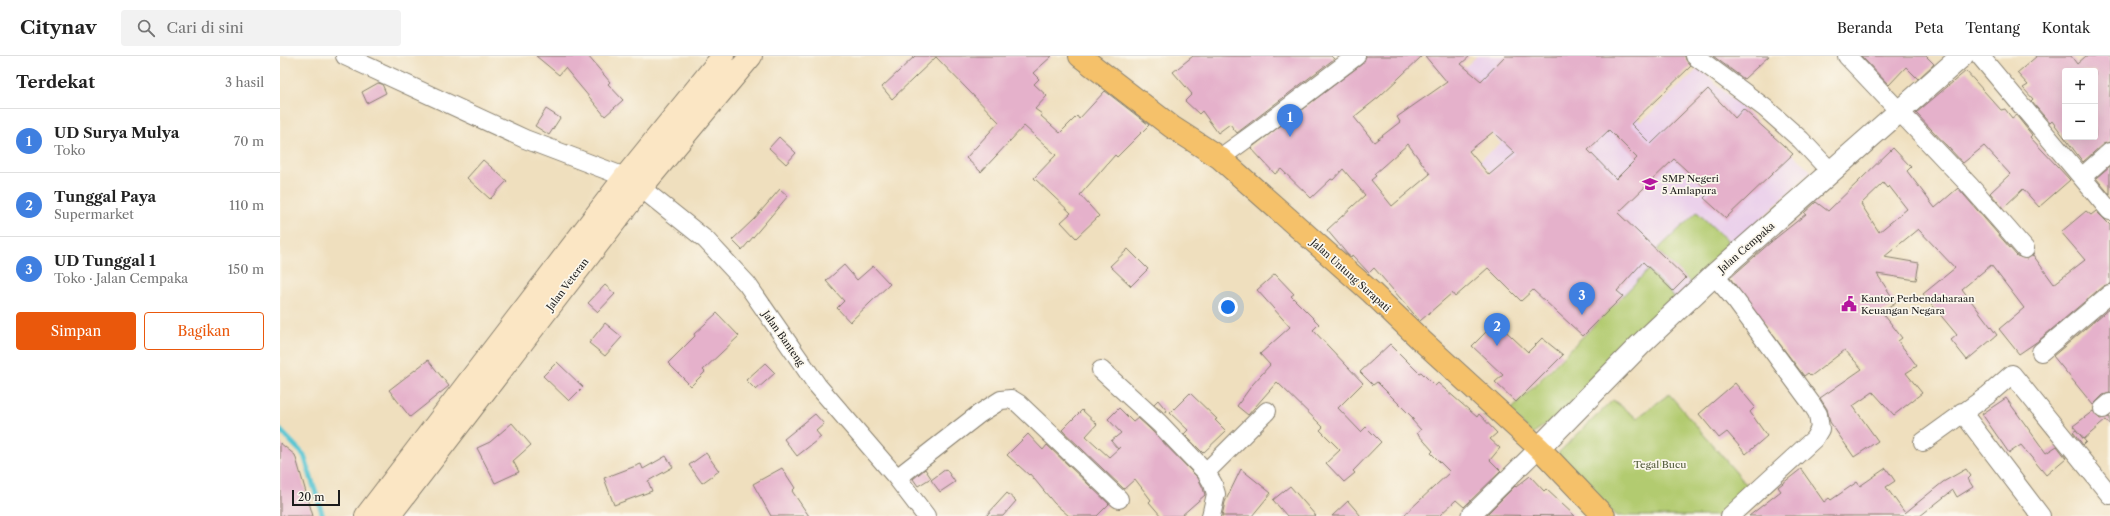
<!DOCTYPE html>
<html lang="id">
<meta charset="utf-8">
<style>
body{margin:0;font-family:"Libre Caslon Text",serif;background:#f2f2f2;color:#222}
.controls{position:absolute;right:12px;top:12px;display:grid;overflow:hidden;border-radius:4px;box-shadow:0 4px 16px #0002}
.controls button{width:36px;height:36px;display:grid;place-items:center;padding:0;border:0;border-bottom:1px solid #e0e0e0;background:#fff;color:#222;font:20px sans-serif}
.scale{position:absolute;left:12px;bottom:10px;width:48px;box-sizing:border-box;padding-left:4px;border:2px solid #1c1c1c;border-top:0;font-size:11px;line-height:14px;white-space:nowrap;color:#1c1c1c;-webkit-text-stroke:3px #fbf7ec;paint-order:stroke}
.you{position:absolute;left:948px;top:251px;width:14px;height:14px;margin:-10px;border:3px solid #fff;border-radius:50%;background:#1a73e8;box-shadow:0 0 0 6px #1a73e833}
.badge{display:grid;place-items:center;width:26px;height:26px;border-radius:50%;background:#ea580c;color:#fff;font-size:13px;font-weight:700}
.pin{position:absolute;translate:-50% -33px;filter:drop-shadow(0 1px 2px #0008)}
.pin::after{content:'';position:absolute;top:21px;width:14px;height:12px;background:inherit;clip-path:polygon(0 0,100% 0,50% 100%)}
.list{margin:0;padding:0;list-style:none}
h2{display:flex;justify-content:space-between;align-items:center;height:52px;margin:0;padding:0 16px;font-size:17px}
h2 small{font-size:13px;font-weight:400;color:#767676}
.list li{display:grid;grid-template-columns:26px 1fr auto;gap:12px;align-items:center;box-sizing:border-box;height:64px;padding:0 16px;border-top:1px solid #e0e0e0}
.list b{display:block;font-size:15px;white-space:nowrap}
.list p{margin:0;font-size:13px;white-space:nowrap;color:#767676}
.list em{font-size:13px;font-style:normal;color:#767676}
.actions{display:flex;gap:8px;padding:12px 16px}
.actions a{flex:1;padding:9px 0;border:1px solid #ea580c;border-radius:4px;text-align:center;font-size:14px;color:#ea580c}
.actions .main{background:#ea580c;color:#fff}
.icon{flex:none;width:22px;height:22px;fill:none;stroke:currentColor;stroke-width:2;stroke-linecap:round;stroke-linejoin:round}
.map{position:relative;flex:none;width:1830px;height:460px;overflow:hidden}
header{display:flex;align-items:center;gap:24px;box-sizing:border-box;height:56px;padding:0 20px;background:#fff;border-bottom:1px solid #e0e0e0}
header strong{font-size:19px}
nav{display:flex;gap:22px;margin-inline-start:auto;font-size:14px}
.search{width:280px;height:36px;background:#f2f2f2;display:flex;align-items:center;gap:10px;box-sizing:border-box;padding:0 14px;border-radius:4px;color:#767676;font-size:15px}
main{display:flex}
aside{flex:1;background:#fff}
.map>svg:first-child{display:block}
.built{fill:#ebd1eb}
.green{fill:#b2cb70;stroke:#677446}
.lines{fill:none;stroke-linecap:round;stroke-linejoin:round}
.stream{stroke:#5ac6d3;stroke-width:5}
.building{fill:#e5b1cb;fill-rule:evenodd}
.minor-casing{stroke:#867e6d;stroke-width:20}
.tertiary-casing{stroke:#867e6d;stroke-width:24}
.secondary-casing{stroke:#867e6d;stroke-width:24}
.trunk-casing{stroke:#867e6d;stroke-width:24}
.minor{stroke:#fff;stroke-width:18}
.tertiary{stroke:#fff;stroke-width:22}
.secondary{stroke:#fbe6c4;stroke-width:22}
.trunk{stroke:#f5c16b;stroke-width:22}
.labels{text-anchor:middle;stroke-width:3.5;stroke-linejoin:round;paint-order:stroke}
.poi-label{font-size:10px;fill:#1c1c1c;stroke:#fbf7ec;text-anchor:start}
.street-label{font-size:10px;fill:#1c1c1c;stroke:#fbf7ec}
.park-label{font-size:10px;fill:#505939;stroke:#fbf7ec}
</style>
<header>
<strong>Citynav</strong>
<div class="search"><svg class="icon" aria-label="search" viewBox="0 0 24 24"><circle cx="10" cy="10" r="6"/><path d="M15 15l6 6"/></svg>Cari di sini</div>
<nav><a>Beranda</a><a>Peta</a><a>Tentang</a><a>Kontak</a></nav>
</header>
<main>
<aside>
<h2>Terdekat<small>3 hasil</small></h2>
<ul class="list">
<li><span class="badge" style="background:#3f7fe0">1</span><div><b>UD Surya Mulya</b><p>Toko</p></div><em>70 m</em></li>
<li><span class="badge" style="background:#3f7fe0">2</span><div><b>Tunggal Paya</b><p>Supermarket</p></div><em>110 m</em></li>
<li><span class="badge" style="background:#3f7fe0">3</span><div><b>UD Tunggal 1</b><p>Toko · Jalan Cempaka</p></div><em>150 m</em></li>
</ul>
<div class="actions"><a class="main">Simpan</a><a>Bagikan</a></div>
</aside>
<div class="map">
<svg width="1830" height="460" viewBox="0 0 1830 460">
<rect width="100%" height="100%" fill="#fbf7ec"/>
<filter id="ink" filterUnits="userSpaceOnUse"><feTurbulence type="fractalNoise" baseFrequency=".025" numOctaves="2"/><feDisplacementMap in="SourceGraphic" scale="8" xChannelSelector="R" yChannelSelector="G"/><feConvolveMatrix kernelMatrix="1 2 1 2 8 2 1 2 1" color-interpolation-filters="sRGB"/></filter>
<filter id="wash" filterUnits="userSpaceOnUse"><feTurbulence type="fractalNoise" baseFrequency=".012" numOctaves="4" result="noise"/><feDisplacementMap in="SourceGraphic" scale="16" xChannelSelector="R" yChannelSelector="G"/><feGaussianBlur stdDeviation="0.9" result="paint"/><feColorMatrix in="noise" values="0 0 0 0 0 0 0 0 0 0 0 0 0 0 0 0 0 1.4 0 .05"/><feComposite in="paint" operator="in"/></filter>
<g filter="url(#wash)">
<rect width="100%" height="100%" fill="#efdfbe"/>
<path class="built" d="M1197,0H1292L1361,66L1419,12L1531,115L1397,244L1368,215L1343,240L1199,105L1221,87L1163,31Z"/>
<path class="green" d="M1417,156L1453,190L1413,229L1377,194Z
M1368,214L1397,244L1283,356L1252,378L1230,355Z
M1389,338L1472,435L1440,460H1336L1275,400L1333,344L1357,362Z"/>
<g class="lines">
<path class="stream" d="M0,374L24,399L43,460"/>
</g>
<g id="blocks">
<path class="building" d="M256,0H308L330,26L328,28L343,44L325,60L285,12L279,19Z
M635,0H772L753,17L759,23L754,28L767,40L755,53L762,58L761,60L780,77L797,60L799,63L825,35L869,69L837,101L835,99L800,139L819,160L796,182L781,166L791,157L754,122L776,99L744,70L701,116L686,102L719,66L656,1L612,43L602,31Z
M913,0H1051L1054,3L957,77L950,68L938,77L922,55L919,58L905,45L912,38L893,16Z
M1086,0H1142L1099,41L1074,61L1094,86L1120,66L1117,61L1167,26L1145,0H1190L1181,8L1201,25L1225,0H1405L1406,4L1411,10L1351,68L1371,88L1428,33L1455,62L1463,53L1513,98L1446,162L1424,142L1430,136L1394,103L1338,157L1406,222L1393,235L1363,206L1337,235L1343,240L1303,280L1253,234L1241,245L1208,212L1175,241L1172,237L1140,265L1094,212L1089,217L1072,199L1071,201L1068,199L1047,174L1085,139L1063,113L1053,124L1051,123L1031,142L1001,113L995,118L971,92L1082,8ZM1329,74L1357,102L1336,123L1308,94ZM1213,76L1235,97L1209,119L1189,95ZM1128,88L1150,118L1112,150L1091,124L1096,120L1094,118Z
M1433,0H1489L1464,23Z
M1581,0H1646L1654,8L1638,23L1626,11L1609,29Z
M1757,0H1791L1797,8L1806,0H1830V86L1823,88L1803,106L1772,65L1770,67L1751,45L1753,43L1743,32L1748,29L1737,17ZM1785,15H1815V81H1785Z
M1686,15L1721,54L1725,53L1732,62L1736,59L1752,79L1750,81L1790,124L1759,151L1743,133L1723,152L1710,137L1730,118L1704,90L1683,107L1636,57Z
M98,27L102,28L106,37L87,47L82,36Z
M266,53L280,62L269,79L255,70Z
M499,81L516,97L506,108L489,92Z
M1613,92L1631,111L1627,115L1655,152L1678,132L1737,200L1747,203L1753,199L1774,228L1805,204L1781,176L1806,155L1811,159L1816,155L1830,169V228L1823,230L1758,285L1739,298L1719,273L1744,252L1711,209L1682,233L1717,279L1687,304L1671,284L1677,279L1643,238L1675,212L1638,173L1604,201L1639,207L1636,224L1597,218L1616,247L1602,256L1622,282L1618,285L1637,310L1626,317L1642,337L1614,359L1593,336L1573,350L1598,385L1574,401L1550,366L1547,353L1540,342L1582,313L1565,294L1531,320L1528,317L1524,320L1450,222L1491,186L1526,158L1524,157L1536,146L1548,155ZM1603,127L1607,132L1609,130L1627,153L1599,176L1581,148Z
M203,104L227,125L210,143L187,122Z
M1830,110V139L1816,122Z
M500,133L508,140L462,194L452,184L474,163Z
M848,193L868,213L851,230L830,210Z
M564,209L577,224L593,210L610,228L570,266L557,252L564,245L546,225Z
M995,218L1014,238L1011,240L1039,268L1033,274L1083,327L1058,352L1081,376L1086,371L1101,386L1073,415L1075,417L1064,426L1046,407L1060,394L1040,374L1043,371L997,326L968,359L957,350L972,329L990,309L980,298L1010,271L977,234Z
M325,229L335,238L318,256L308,247Z
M1830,252V337L1823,339L1813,349L1773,300Z
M437,257L459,280L423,314L425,316L411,330L388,307L415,280L414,278Z
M1216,266L1248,296L1262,282L1283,299L1236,346L1215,326L1223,319L1192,290Z
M325,267L342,281L325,300L309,287Z
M1110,288L1139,317L1141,316L1155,330L1158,327L1197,361L1199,358L1217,377L1210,383L1220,392L1210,404L1221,415L1184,451L1176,444L1159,460H1123L1170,416L1151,397L1153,395L1137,377L1141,374L1132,364L1134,363L1097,326L1093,329L1080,316Z
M148,304L169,330L130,361L109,334Z
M277,306L303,331L289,345L263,320Z
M485,307L495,317L476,334L466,324Z
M1455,327L1475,351L1470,356L1487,380L1466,398L1447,376L1439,382L1419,358Z
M910,337L937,363L935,364L946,375L923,397L904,378L908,374L890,357Z
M1726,342L1766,397L1777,390L1786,402L1766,419L1741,389L1729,397L1702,358Z
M878,344L887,355L884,357L874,348Z
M839,352L853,366L858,362L868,371L918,422L923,432L925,439L901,460H881L869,446L871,444L855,423L844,433L782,374L802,354L817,368L806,380L829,401L840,391L838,393L831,385L841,377L828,363Z
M1813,355L1820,363L1830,361V369L1826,364L1804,383L1793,370Z
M535,358L544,368L536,375L541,381L517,400L504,383Z
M232,367L251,389L233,405L239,416L215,427L197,392L210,386Z
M1796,374L1806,386L1803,389L1793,376Z
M748,378L763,394L767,389L829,448L817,460H789L774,447L750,418L749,419L727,399Z
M0,387L15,399L33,460H0Z
M426,397L439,415L422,427L409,409Z
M386,400L393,411L368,425L372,435L334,449L324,422L361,408L363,413Z
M502,412L515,432L512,435L529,460H491L473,428Z
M1606,412L1615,425L1606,431L1625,457L1663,426L1686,413L1691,420L1688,423L1693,431L1677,441L1673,434L1640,460H1469L1501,435L1498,431L1521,413L1544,446L1549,442L1551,444L1577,426L1580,430Z
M645,413L651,422L638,430L633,423Z
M666,413L675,426L660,436L651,424Z
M961,413L991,437L972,460H942L945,446Z
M1250,420L1264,435L1266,433L1295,460L1206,459L1235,430L1236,431Z
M1010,430L1036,460H1007L993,444Z
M727,437L736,445L723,460H706Z
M1068,445L1081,460H1052Z"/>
</g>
</g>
<g filter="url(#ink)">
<use href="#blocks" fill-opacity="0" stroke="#867e6d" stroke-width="1"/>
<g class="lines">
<defs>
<path id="minor" d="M65,0L245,83L345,121L361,132L426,184L467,228L537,329L617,422L646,460
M1415,0L1485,52L1521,84L1551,116
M1567,0L1690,130L1745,193
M1700,0L1830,155
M940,102L980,73L1076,0
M1802,121L1830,96
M1434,219L1456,245L1531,347L1538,358L1540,373L1534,383L1450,460
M1761,296L1830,238
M821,314L879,367L926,416L933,428L936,438L931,460
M1823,353L1830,347
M1682,356L1761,460
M1643,386L1708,339L1732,318L1830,439
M926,416L987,355
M617,422L699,358L721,344L731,343L739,348L839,443
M1190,460L1259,392"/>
<path id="tertiary" d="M1259,392L1360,289L1434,219L1682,0"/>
<path id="secondary" d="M86,460L345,121L443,0
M109,460L361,132L471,0"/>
<path id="trunk" d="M800,0L892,71L940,102L1091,236L1141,284L1259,392L1324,460"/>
</defs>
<use href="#minor" class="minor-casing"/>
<use href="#tertiary" class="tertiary-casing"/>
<use href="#secondary" class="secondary-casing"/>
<use href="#trunk" class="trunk-casing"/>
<use href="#minor" class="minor"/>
<use href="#tertiary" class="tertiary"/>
<use href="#secondary" class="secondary"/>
<use href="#trunk" class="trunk"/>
</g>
</g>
<defs>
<symbol id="school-bare" viewBox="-9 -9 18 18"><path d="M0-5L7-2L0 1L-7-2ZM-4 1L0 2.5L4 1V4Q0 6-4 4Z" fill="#b5179e" stroke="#fbf7ec" stroke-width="2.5" paint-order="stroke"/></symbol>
<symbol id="civic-bare" viewBox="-9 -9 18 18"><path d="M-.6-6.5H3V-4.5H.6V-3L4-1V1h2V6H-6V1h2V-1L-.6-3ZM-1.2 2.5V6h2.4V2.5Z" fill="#b5179e" stroke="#fbf7ec" stroke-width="2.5" paint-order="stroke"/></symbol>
</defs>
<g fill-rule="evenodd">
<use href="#school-bare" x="1359" y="117" width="22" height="22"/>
<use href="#civic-bare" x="1558" y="237" width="22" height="22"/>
</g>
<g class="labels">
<g class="poi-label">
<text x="1382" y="126">SMP Negeri<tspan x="1382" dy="12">5 Amlapura</tspan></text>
<text x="1581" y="246">Kantor Perbendaharaan<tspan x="1581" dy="12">Keuangan Negara</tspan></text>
</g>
<g class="street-label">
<text transform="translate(1466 191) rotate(-41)" y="4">Jalan Cempaka</text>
<text transform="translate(1071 219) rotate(42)" y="4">Jalan Untung Surapati</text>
<text transform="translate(287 228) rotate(-53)" y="4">Jalan Veteran</text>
<text transform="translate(504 282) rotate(55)" y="4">Jalan Banteng</text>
</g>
<g class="park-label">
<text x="1380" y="412">Tegal Bucu</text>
</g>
</g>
</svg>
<div class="controls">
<button>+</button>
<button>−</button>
</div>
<div class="scale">20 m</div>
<div class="you"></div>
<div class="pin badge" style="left:1010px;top:81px;background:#3f7fe0">1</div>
<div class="pin badge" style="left:1217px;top:290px;background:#3f7fe0">2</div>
<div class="pin badge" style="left:1302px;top:259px;background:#3f7fe0">3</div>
</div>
</main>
